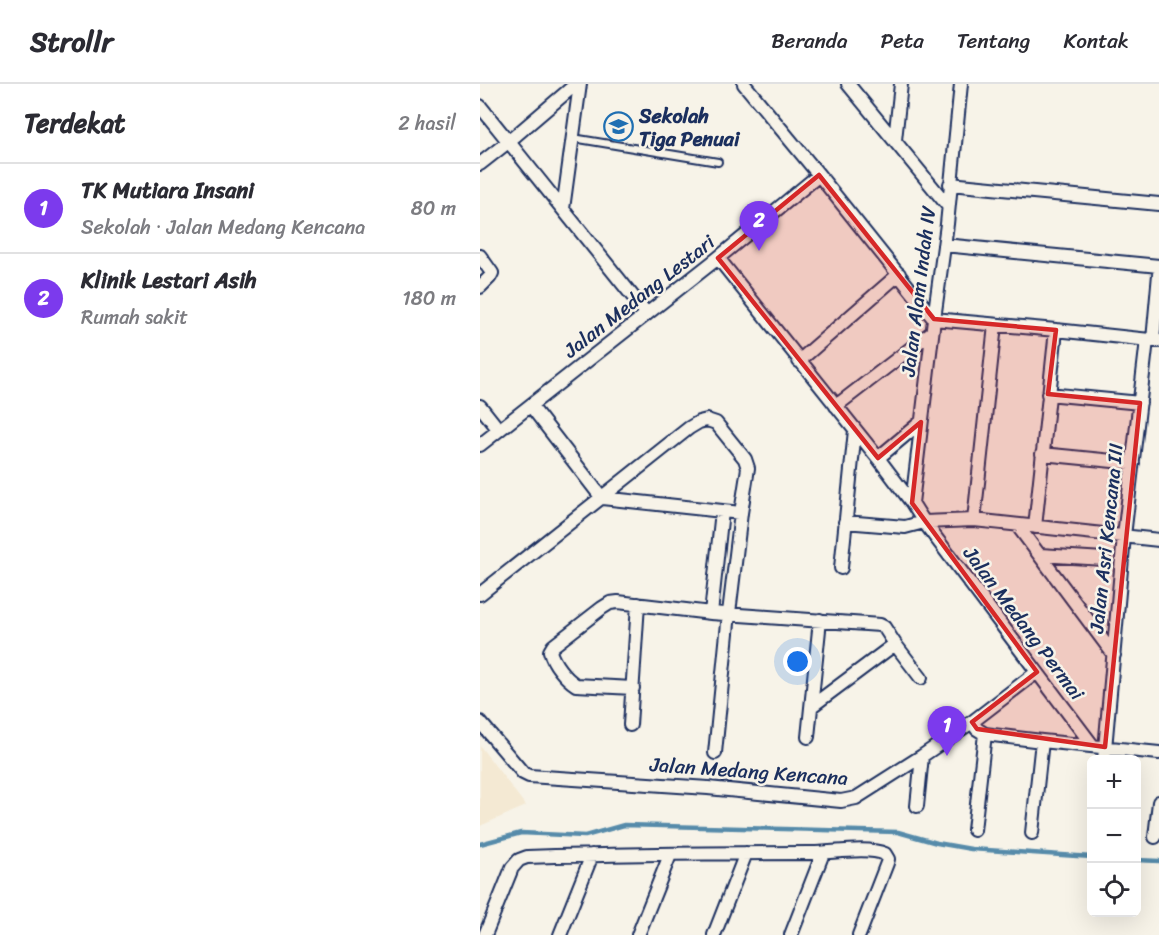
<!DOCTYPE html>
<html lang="id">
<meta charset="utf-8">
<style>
body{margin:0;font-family:Sriracha,sans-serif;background:#f7f7f7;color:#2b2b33}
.controls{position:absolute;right:18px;bottom:18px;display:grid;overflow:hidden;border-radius:9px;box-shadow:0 6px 24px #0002}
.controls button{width:54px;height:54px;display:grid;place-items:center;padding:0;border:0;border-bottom:2px solid #e1e1e2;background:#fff;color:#2b2b33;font:30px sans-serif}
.you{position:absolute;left:318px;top:578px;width:21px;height:21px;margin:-15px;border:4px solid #fff;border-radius:50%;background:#1a73e8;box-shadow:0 0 0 9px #1a73e833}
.badge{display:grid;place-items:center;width:39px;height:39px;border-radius:50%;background:#7c3aed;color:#fff;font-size:20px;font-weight:700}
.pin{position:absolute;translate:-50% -50px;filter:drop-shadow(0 2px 3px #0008)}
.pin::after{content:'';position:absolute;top:32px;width:21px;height:18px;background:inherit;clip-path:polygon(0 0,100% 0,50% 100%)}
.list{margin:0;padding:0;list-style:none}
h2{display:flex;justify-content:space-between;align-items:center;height:78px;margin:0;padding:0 24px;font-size:26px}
h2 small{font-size:20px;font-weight:400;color:#7c7c81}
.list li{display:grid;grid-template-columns:39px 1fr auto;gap:18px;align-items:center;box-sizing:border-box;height:90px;padding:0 24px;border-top:2px solid #e1e1e2}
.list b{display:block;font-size:22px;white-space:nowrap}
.list p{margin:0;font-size:20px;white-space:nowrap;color:#7c7c81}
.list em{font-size:20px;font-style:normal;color:#7c7c81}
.icon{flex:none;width:33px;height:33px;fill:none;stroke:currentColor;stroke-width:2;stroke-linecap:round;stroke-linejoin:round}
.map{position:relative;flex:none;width:679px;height:851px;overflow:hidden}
header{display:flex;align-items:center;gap:36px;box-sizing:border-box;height:84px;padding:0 30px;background:#fff;border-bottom:2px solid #e1e1e2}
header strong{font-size:28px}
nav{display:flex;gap:33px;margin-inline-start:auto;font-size:21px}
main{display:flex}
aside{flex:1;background:#fff}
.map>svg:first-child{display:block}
.built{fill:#f4e9d3}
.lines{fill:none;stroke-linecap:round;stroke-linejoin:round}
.stream{stroke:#568baa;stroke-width:4.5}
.service-casing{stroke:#1b2f5e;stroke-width:10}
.minor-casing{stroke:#1b2f5e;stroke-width:16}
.service{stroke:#f7f3e8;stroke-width:6}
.minor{stroke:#f7f3e8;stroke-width:12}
.marked{fill:#d62828;fill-opacity:0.2;stroke:#d62828;stroke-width:4.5;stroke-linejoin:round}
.labels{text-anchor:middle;stroke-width:5;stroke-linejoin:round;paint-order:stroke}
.poi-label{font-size:20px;font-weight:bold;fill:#1b2f5e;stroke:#f7f3e8;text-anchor:start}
.street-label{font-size:20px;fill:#1b2f5e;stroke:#f7f3e8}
</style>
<header>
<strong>Strollr</strong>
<nav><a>Beranda</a><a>Peta</a><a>Tentang</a><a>Kontak</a></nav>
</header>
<main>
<aside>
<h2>Terdekat<small>2 hasil</small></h2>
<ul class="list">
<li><span class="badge">1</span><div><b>TK Mutiara Insani</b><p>Sekolah · Jalan Medang Kencana</p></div><em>80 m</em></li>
<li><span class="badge">2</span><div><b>Klinik Lestari Asih</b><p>Rumah sakit</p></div><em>180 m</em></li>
</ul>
</aside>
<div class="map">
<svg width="679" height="851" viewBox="0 0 679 851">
<rect width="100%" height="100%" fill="#f7f3e8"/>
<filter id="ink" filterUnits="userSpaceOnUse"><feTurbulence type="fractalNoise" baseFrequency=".0167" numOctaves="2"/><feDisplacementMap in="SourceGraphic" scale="12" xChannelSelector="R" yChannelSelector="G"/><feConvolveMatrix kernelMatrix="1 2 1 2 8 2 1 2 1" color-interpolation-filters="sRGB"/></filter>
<g filter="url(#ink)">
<path class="built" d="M0,662L46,722L0,742Z"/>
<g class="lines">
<path class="stream" d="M0,760L41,749L105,752L144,741L418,748L457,759L491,765L612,773
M656,776L679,777"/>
<defs>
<path id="service" d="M93,54L238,78"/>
<path id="minor" d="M264,0L339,91L454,235L576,246L679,257
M368,0L468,122
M0,22L167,230
M415,56L421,0
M0,80L28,58L96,0
M470,100L679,120
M83,125L100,0
M464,161L679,182
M0,172L12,189L10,193L0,203
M238,174L398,374L432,419L444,438L613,662
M673,256L679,190
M319,277L419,190
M568,310L660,319
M0,322L19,346
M51,322L122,414L261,429
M356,322L452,248
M0,361L238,174L339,91
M562,370L653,379
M398,374L441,338
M432,419L454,235L467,140L481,0
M494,436L515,241
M365,438L425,443L444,438L494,436L679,456
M537,441L634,571
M555,443L576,246
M560,471L624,475
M361,484L375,346
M0,510L209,344L219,338L227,336L236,339L265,375L268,384L261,429L249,529L235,669
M231,529L242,427
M153,604L96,601C85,594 73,579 70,567L73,562L122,524L130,519L138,518L231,529L400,541L404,543L415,560L441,594
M332,622L415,560
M0,638L43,689L49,692L228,704L361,717L376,714L442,672L492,638L557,588
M492,638L497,645L505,650L562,657L679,669
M150,641L158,520
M328,653L340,536
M624,676L644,452L667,256
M437,722L442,672
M494,746L505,650
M552,749L562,657
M675,753L679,718
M5,851L32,784L39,776L47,773C142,770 237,769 332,769C352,769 388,762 405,770L408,775L407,779L379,851
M80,851L112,771
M158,851L190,771
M234,851L266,769
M311,851L343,769"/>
</defs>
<use href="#service" class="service-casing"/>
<use href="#minor" class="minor-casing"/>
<use href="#service" class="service"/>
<use href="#minor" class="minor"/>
</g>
</g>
<path class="marked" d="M339,91L454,235L576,246L568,310L660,319L625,663L497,645L492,638L557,588L432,419L441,338L398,374L238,174Z"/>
<defs>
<symbol id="school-ring" viewBox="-11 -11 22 22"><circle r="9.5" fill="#f7f3e8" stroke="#1f6fb2" stroke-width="1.5"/><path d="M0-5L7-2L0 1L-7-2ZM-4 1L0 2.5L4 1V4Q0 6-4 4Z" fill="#1f6fb2"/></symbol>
</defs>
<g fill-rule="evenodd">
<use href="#school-ring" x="122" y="26" width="33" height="33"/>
</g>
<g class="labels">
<g class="poi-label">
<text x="159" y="39">Sekolah<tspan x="159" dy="23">Tiga Penuai</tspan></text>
</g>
<g class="street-label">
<text transform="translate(438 207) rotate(-83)" y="7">Jalan Alam Indah IV</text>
<text transform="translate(159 212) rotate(-38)" y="7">Jalan Medang Lestari</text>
<text transform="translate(626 454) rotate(-84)" y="7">Jalan Asri Kencana III</text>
<text transform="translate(544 539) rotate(53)" y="7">Jalan Medang Permai</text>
<text transform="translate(269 687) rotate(4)" y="7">Jalan Medang Kencana</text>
</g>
</g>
</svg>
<div class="controls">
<button>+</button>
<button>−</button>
<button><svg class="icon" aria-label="locate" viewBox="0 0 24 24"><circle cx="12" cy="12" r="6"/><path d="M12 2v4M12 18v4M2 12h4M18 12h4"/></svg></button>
</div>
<div class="you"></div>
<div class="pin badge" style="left:467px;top:672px">1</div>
<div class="pin badge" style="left:279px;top:167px">2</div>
</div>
</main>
